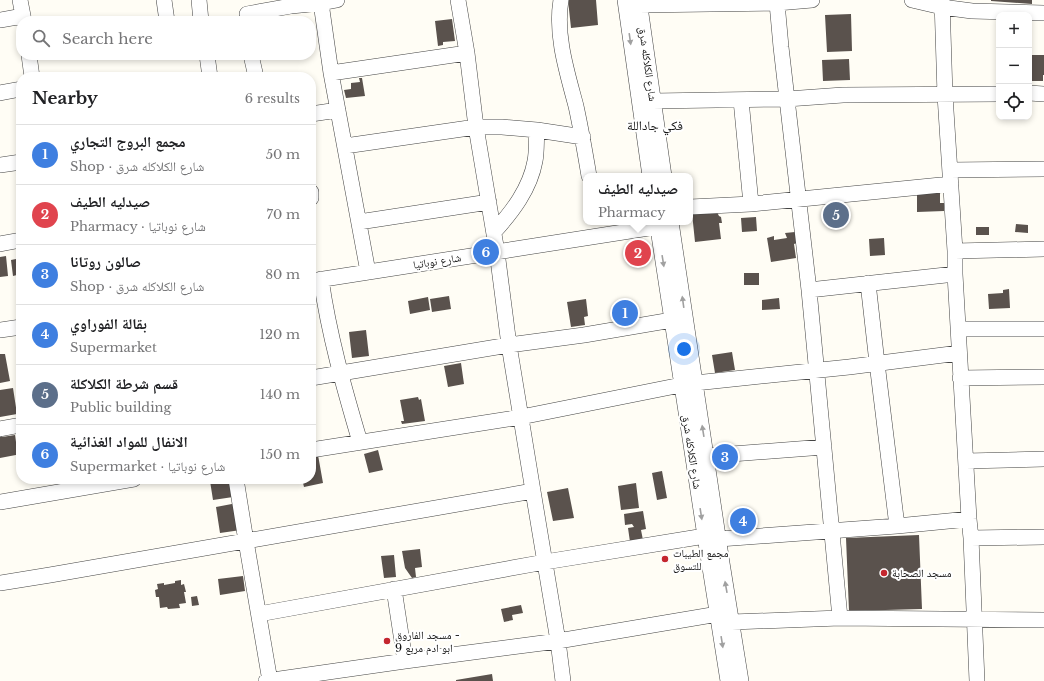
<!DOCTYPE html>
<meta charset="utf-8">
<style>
body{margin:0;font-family:"Libre Baskerville","Noto Naskh Arabic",serif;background:#f2f2f2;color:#202124}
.controls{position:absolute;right:12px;top:12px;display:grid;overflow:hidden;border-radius:8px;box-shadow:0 2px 6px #0003}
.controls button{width:36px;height:36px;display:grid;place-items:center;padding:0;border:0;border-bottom:1px solid #e0e0e0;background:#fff;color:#202124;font:20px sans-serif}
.you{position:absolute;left:684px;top:349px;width:14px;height:14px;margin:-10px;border:3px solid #fff;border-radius:50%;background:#1a73e8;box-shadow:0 0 0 6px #1a73e833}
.badge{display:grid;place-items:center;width:26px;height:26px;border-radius:50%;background:#c4262e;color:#fff;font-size:13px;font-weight:700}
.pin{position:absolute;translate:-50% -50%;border:2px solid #fff;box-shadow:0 1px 4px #0006}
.popup{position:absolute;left:583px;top:173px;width:110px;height:52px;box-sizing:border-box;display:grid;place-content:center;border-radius:8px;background:#fff;filter:drop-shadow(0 1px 3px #0005);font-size:13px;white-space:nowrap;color:#757577}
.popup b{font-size:15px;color:#202124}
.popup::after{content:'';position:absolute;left:50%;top:100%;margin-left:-8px;border:8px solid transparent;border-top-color:#fff}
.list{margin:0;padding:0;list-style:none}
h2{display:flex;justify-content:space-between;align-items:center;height:52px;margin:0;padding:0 16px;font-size:17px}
h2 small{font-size:13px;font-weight:400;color:#757577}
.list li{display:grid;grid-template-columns:26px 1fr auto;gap:12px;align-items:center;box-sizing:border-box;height:60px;padding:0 16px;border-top:1px solid #e0e0e0}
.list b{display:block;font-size:15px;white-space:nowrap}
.list p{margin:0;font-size:13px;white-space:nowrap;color:#757577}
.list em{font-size:13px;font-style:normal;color:#757577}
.icon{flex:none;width:22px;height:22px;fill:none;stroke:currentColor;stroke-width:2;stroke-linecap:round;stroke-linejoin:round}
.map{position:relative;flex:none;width:1044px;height:681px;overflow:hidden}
.search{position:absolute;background:#fff;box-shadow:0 2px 6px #0003;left:16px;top:16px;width:300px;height:44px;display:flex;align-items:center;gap:10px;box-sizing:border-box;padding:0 14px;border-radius:16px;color:#757577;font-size:15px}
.panel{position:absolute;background:#fff;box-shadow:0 2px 6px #0003;left:16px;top:72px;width:300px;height:412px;border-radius:16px}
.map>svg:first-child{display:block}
.building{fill:#5a524d}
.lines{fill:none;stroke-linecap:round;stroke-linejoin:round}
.minor-casing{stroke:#444;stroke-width:16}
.minor{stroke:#fff;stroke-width:15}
.oneway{fill:#a0a0a0}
.poi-dot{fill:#c4262e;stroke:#fff;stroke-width:1.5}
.labels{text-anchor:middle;stroke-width:4;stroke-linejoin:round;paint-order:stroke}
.street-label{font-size:11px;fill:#111;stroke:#fff}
.poi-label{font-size:11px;fill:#111;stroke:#fff;text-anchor:start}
.quarter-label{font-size:13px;fill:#111;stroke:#fff}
</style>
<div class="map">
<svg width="1044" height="681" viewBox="0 0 1044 681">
<rect width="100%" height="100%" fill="#fffdf5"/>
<path class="building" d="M568,0H596L598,25L571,28Z
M991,0H1032V4L991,1Z
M851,14L852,51L827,52L825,15Z
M452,19L455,41L443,42V45L438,46L435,21Z
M1029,55H1044V75H1043V81H1029Z
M849,59L850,80L823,81L822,60Z
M359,78H362L365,96L346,98L344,90L351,89V83L360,82Z
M917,193H940V203H944V211L917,212Z
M716,210L719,216L721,217L722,223H719L721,239L695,242L692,213Z
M756,217L757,231L742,232L741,218Z
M1016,224L1028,225V233L1015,232Z
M976,227H989V235H976Z
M795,232L797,243L794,244L796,258L771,262L767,238L774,236V240L787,238L785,233Z
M884,238L885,255L870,256L869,239Z
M6,256L8,276L0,277V257Z
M21,258V274L13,276L11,260Z
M744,273H759V285H744Z
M1009,289L1010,308L989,309L988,294L1003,293V290Z
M449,296L451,309L432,312L430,299Z
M428,297L430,310L410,314L408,301Z
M779,298L780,309L762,310V300Z
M586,299L588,316L584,317L585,325L571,327L567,302Z
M366,330L369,356L352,358L349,332Z
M732,352L735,370L715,373L712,355Z
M0,354H5L10,381L0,383Z
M461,363L464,384L448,387L444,366Z
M16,386H21V405L18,406Z
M13,388L17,414L0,417V390Z
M418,397L419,400L421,399L425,421L402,424L401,421H404L400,400Z
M0,433H1L2,437L15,435L16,442L21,441V454L0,458Z
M378,450L383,470L369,473L364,454Z
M318,455L323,483L304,487L302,479H311V462H312L311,457Z
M662,471L667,498L657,500L652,473Z
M217,479H231L233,497L213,500L210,481L217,480Z
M636,483L639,508L621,510L618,486Z
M568,488L574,518L553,521L547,492Z
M237,503L241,530L220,533L216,507Z
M643,511L646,529L641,530L643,540L630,542L628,528L634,527L632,524L625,525L624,514Z
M919,535L922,609L849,611L846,538Z
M420,549L422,567L415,568L416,577L412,578L405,568L402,551Z
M394,555L396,577L384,578L381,556Z
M243,576L245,591L220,595L218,579Z
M181,580V585L184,584L186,592H184L186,603L179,604L180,608L168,609L167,607L160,608L159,597H156L155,590L158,589L157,584L164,583V585L175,583V581Z
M197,596L199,605L192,606L191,597Z
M521,605L523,613L512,615L513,620L504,622L501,609Z
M492,674L493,681H456V680Z"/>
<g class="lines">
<defs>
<path id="minor" d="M20,0L24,21
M164,0L167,21
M199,0L201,21
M458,0L467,53L476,127L497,252L509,345L533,491L558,641L563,681
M561,0C555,35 567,72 576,106C581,129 585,152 589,176
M625,0L650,176
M639,0L664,176
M912,0L942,7L972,11L1044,13
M942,0L945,95L955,251V274L969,519L971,538L977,681
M321,3L331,73L368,272
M777,3L781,47L809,290L840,618
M639,5L777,3L812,0
M247,14L291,6L321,3L337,0
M0,20L23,16
M29,55L32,77
M207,55L210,77
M251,55L256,77
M331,73L467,53
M0,93L21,89
M1029,93L1044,94
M741,100L751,204
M653,101L787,99L843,95L999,94
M311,114L338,110
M345,146L476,127H502L537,130L583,137
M0,165L21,162
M950,170L1044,169
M311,192V198
M690,207L751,204L951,184
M359,222L489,202
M657,222L705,536L728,681
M671,222L722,563L741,681
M494,232C512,212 530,189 535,161C537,151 536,140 537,130
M0,244L21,240
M955,251L1044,249
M321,279C329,335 344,388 360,442
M311,281L668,225
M868,283L877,363L897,526
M809,290L955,274
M958,329H1044
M0,330L21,327
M311,378L509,345L584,335L672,320
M960,378L1044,377
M695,383L849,367L959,353
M0,429L21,425
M311,450L521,417L681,385
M706,456L824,447
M966,461L1044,459
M236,479L246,541L270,681
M0,502L134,479
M971,538L1044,537
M719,539L897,526L969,519
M0,583L50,575L533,491
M394,589L405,661
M259,614L545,562L705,536
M732,622L840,618L1044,620
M266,681L405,661L558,641L718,614"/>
</defs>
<use href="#minor" class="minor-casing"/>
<use href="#minor" class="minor"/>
</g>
<defs><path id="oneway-solid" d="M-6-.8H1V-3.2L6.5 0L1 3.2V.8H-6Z"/></defs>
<g class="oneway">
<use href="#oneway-solid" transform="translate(630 39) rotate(82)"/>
<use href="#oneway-solid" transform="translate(663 261) rotate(81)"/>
<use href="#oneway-solid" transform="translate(683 302) rotate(-98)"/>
<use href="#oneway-solid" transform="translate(703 431) rotate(-99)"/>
<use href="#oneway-solid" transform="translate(701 514) rotate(81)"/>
<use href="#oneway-solid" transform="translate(726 587) rotate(-100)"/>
<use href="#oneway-solid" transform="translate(722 642) rotate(81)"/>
</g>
<g class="poi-dot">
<circle cx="665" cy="559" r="4"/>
<circle cx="884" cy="573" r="4"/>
<circle cx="387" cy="641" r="4"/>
</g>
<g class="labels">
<g class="street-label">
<text transform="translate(648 64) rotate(82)" y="4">شارع الكلاكله شرق</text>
<text transform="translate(437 261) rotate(-9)" y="4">شارع نوباتيا</text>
<text transform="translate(692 452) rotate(81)" y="4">شارع الكلاكله شرق</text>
</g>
<g class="poi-label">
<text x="673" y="557">مجمع الطيبات<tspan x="673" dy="13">للتسوق</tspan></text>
<text x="892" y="577">مسجد الصحابة</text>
<text x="395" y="639">مسجد الفاروق -<tspan x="395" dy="13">ابو ادم مربع 9</tspan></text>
</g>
<g class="quarter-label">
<text x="655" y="130">فكي جاداللة</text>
</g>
</g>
</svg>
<div class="controls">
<button>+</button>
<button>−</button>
<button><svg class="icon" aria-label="locate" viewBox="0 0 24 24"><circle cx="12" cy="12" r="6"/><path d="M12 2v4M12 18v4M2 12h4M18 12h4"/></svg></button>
</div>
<div class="you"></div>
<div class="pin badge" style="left:625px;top:313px;background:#3f7fe0">1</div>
<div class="pin badge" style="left:638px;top:253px;background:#e0444e">2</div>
<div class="popup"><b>صيدليه الطيف</b>Pharmacy</div>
<div class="pin badge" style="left:725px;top:457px;background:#3f7fe0">3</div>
<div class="pin badge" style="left:743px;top:521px;background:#3f7fe0">4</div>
<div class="pin badge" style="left:836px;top:215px;background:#5c6f8a">5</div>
<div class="pin badge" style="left:486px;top:252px;background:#3f7fe0">6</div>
<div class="search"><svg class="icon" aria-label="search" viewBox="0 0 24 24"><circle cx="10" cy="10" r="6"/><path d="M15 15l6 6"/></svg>Search here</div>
<section class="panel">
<h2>Nearby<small>6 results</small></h2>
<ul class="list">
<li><span class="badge" style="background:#3f7fe0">1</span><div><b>مجمع البروج التجاري</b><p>Shop · شارع الكلاكله شرق</p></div><em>50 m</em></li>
<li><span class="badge" style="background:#e0444e">2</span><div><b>صيدليه الطيف</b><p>Pharmacy · شارع نوباتيا</p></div><em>70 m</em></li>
<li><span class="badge" style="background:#3f7fe0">3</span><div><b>صالون روتانا</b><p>Shop · شارع الكلاكله شرق</p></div><em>80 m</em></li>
<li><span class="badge" style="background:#3f7fe0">4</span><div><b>بقالة الفوراوي</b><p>Supermarket</p></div><em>120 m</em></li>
<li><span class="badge" style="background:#5c6f8a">5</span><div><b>قسم شرطة الكلاكلة</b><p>Public building</p></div><em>140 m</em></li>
<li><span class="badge" style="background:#3f7fe0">6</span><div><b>الانفال للمواد الغذائية</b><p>Supermarket · شارع نوباتيا</p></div><em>150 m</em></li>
</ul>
</section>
</div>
